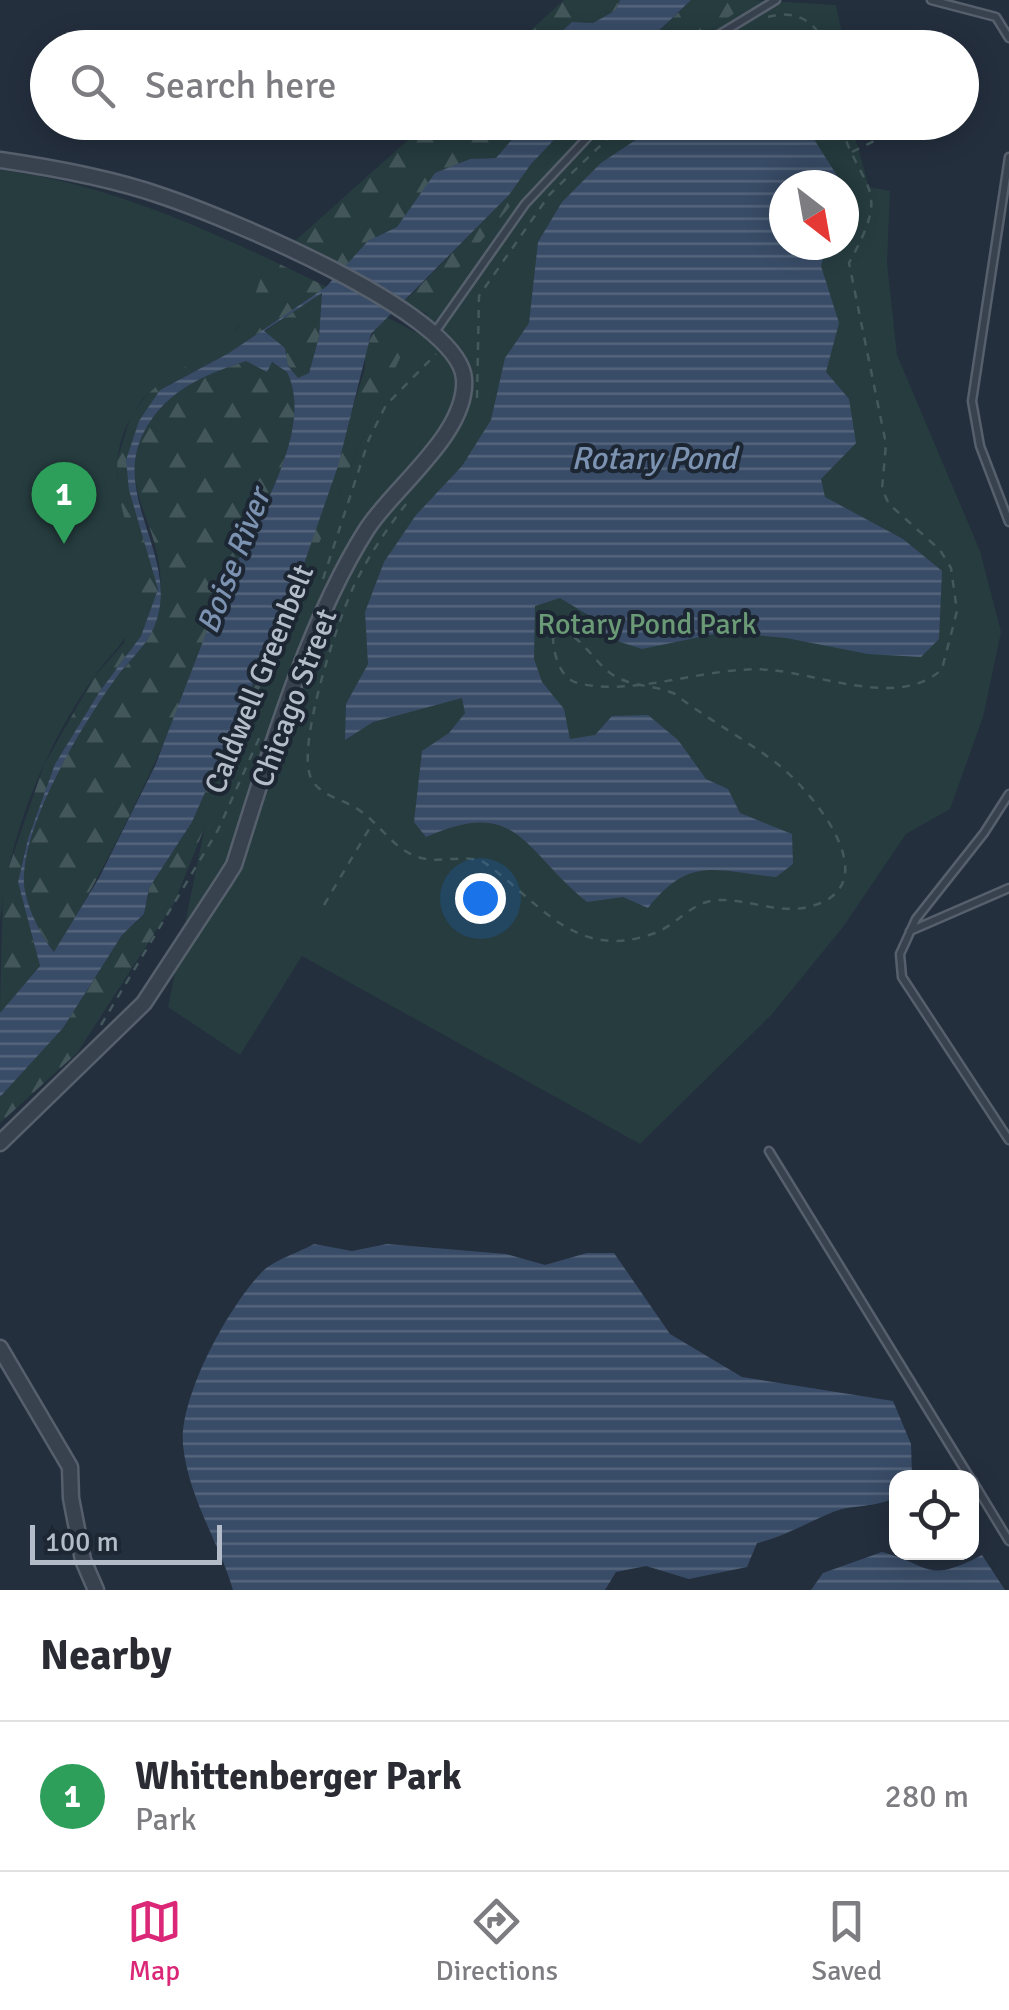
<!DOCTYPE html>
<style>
body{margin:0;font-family:Signika,sans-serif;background:#f2f2f3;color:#2b2b33}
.controls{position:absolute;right:30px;bottom:30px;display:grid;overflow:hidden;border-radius:20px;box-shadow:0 5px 25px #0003}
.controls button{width:90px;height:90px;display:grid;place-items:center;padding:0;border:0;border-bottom:2px solid #e1e1e2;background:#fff;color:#2b2b33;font:50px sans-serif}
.compass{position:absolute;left:769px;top:170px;width:90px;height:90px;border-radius:50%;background:#fff;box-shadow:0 5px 25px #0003;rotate:149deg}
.scale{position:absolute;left:30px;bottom:25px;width:192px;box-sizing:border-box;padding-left:10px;border:5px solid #b4bcc9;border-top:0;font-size:28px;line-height:35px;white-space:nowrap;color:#b4bcc9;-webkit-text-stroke:8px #1d2633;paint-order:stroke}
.you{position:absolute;left:480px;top:898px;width:35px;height:35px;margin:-25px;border:8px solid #fff;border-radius:50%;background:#1a73e8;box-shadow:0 0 0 15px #1a73e833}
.badge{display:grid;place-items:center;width:65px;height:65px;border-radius:50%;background:#db2777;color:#fff;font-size:32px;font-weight:700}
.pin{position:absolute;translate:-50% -82px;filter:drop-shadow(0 2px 5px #0008)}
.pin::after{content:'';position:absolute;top:52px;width:35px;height:30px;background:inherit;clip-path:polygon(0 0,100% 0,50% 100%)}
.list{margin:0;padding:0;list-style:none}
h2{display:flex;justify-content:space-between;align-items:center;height:130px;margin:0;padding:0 40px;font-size:42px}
h2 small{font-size:32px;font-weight:400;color:#7c7c81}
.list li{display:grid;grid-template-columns:65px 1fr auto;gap:30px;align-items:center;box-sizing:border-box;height:150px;padding:0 40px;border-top:2px solid #e1e1e2}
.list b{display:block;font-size:38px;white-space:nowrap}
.list p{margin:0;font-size:32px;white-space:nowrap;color:#7c7c81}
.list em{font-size:32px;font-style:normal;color:#7c7c81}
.icon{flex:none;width:55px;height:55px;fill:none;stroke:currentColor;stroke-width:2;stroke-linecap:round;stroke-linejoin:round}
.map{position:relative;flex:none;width:1009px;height:1590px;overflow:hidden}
.search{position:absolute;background:#fff;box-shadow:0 5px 25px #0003;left:30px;right:30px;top:30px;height:110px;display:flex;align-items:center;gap:25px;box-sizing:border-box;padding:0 35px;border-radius:55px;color:#7c7c81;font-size:38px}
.sheet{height:280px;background:#fff}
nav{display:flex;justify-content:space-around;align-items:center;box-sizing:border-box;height:140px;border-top:2px solid #e1e1e2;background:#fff;font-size:28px;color:#7c7c81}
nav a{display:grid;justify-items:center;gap:5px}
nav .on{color:#db2777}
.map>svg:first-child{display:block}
.forest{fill:url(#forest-firs)}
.park{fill:#263c3f;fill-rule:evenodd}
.water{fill:url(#water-rules);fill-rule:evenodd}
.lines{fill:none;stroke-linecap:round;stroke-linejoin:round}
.service-casing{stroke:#565f6c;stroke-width:11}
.minor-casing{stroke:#565f6c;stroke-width:19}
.path{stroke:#44595c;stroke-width:2.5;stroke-dasharray:8 8;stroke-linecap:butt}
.service{stroke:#38414e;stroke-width:6}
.minor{stroke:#38414e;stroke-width:14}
.labels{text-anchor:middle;stroke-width:8;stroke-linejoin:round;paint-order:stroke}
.park-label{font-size:30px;fill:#6b9a76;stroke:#1d2633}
.street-label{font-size:30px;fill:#b4bcc9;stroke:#1d2633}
.water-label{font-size:32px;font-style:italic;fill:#7c92b1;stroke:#1d2633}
</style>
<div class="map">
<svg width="1009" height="1590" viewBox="0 0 1009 1590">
<defs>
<pattern id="forest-firs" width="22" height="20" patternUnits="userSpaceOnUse" patternTransform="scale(2.5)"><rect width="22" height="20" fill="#263c3f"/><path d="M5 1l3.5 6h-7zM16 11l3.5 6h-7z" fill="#435659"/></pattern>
<pattern id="water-rules" width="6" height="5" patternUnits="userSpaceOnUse" patternTransform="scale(2.5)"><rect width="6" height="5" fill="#394c67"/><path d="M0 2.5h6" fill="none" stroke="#53647b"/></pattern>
</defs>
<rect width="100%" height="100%" fill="#242f3e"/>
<path class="forest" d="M564,0H620L616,10L593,23L572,22L545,47L511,48Z
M691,0H754L686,47L642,48Z
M427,123H526L496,158L470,159L436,173L397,228L368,241L345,267L294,242Z
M570,123H589L543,167L427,314L404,302L509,195L531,164Z
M267,258L327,287L229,353L161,389L126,460L158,589L141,636L100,691L55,764L28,839L18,882L40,966L0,1013L3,884L44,765L94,677L124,643L139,583L118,505L117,461L131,415L156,384L238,328Z
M322,292L319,337L309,373L298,379L264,332Z
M386,317L415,332L359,446L174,903L77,1053L0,1123V1097L63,1028L122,935L144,915L149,888L192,822L297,583L365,369C364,346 371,334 386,317Z
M246,361L271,362L287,372C313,426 264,503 244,553L232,566C189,700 126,832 55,953C41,936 26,907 24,884C20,829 80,728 111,684C123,667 145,649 152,630C159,608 163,586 159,563C152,517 119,480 144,432C166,390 204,375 246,361Z"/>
<path class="park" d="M753,0L836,5L845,47L686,48Z
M589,123H851L869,187L890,191L887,263L897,355L980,551L1001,632L983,717L950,809L906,834L843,927L772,1014L640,1144L302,956L240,1055L168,1007L207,816L359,446L406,345L456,271L543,167ZM784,185H844V245H784Z
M0,170C96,182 181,218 267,258C260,280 252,311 237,328C207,363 156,372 132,415C89,490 154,551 136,615C128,642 109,655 94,677C45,746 7,840 0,924Z"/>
<path class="water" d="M620,0H691L642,47H545L572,22L593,23L616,10Z
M526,123H570L531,164L509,195L371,334L338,466L297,584L192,822L149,888L144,914L122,935L63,1028L0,1097V1013L40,966L18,882L28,839L55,764L100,691L141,636L158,589L129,490L126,460L139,421L160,390L229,353L326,287L368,241L397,227L435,173L470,159L496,158ZM322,293L319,337L309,373L298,378L288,366L285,348L264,331ZM246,361L267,372L272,362L287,372C313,426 264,503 244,553L232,566L155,766L99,878L54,952C41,936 26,906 24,884C21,825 82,725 116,678C126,664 140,652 149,637C190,567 108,500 144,432C166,390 204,375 246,361Z
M661,123H810V133L843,185H784V245H827L821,266L839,323L826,372L849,399L856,443L821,479L825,497L903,539L942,571L939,639L921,657L868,654L786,638L724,632L642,649L608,638L588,615L560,598L535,606L534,659L542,682L564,709L570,739L595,735L612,716L648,715L678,740L706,779L728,789L740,813L792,834L793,864L776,877C715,871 690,855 648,908L623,897L587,902C522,849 518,796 426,837L414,822L422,751L449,733L465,713L462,698L373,722L345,740L346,704L368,664L365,612L384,562L416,515L462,466L491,420L505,358L529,323L538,242L562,202L601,163Z
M314,1244L352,1251L387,1244L506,1254L545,1265L587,1253H614L670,1334L742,1377L893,1401L911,1444L912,1477L896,1478V1497C877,1508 853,1504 833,1512C806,1523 786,1536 757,1543L747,1567L689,1579L646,1566L616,1572L605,1590H233C219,1542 188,1497 183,1445C179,1397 228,1308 261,1273C273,1260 298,1253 314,1244Z
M882,1552C933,1566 926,1584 982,1555L1005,1590H811L823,1573Z"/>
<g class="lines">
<defs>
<path id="service" d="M931,0L996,17L1009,38
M697,48L776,0
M1009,157L972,401L980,446L1009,522
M435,332L525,204L602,122
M1009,794L984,833L916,919L900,954L902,977L1009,1140
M910,931L1009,888
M769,1151L970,1478
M972,1480L1009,1541"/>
<path id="minor" d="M0,160C55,168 110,178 162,196C222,216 460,313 464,379C468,433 394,487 367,529C308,621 267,761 234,865L224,881L144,1003L0,1143
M0,1348L70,1467L71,1498L83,1560L96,1590"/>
</defs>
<use href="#service" class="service-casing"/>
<use href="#minor" class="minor-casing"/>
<path class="path" d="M768,17C794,9 819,21 824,48
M720,48L728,42
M852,152L892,132
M477,398L479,296L550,194L625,122
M406,504C386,530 367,558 353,588C338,620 294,750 312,780C321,796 342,799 356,808C379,822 389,845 415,856C436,865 460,854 482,861C538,899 573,962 652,934C677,926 691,901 718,900C747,899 780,914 808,907C893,887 811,789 775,762C743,738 707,719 675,694C656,685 631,687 613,675C594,663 580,632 558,631L553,639C554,655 560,679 578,683C633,698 713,664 770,670C820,674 901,709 942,669L957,611L951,568L940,550L889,504L882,489L886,444L849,263C892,185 864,196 839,122
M323,579L369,439L386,405L436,354
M324,905L372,824
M101,1025L218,830L261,734"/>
<use href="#service" class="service"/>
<use href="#minor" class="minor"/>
</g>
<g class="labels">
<g class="park-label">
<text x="647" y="634">Rotary Pond Park</text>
</g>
<g class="street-label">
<text transform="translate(259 679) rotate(-68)" y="10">Caldwell Greenbelt</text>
<text transform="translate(294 698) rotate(-69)" y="10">Chicago Street</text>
</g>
<g class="water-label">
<text x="654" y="469">Rotary Pond</text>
<text transform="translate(233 561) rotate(-69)" y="11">Boise River</text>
</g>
</g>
</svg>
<div class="controls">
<button><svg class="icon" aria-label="locate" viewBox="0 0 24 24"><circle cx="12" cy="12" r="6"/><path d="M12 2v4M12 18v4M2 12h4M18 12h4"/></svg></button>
</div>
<svg class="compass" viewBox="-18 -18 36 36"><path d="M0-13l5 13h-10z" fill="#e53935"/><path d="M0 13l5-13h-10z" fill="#7c7c81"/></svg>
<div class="scale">100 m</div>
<div class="you"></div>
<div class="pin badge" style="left:64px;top:544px;background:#2e9e5b">1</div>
<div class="search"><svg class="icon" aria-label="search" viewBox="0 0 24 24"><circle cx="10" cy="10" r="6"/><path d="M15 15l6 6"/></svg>Search here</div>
</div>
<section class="sheet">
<h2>Nearby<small></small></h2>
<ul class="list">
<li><span class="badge" style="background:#2e9e5b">1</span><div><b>Whittenberger Park</b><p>Park</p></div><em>280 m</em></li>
</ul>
</section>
<nav>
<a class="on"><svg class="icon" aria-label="map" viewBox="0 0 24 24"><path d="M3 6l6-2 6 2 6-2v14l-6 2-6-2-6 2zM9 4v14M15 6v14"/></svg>Map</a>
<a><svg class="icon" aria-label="directions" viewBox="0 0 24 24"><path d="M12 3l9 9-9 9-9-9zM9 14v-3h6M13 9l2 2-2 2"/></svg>Directions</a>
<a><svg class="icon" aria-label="saved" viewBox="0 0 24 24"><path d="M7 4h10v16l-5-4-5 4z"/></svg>Saved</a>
</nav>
